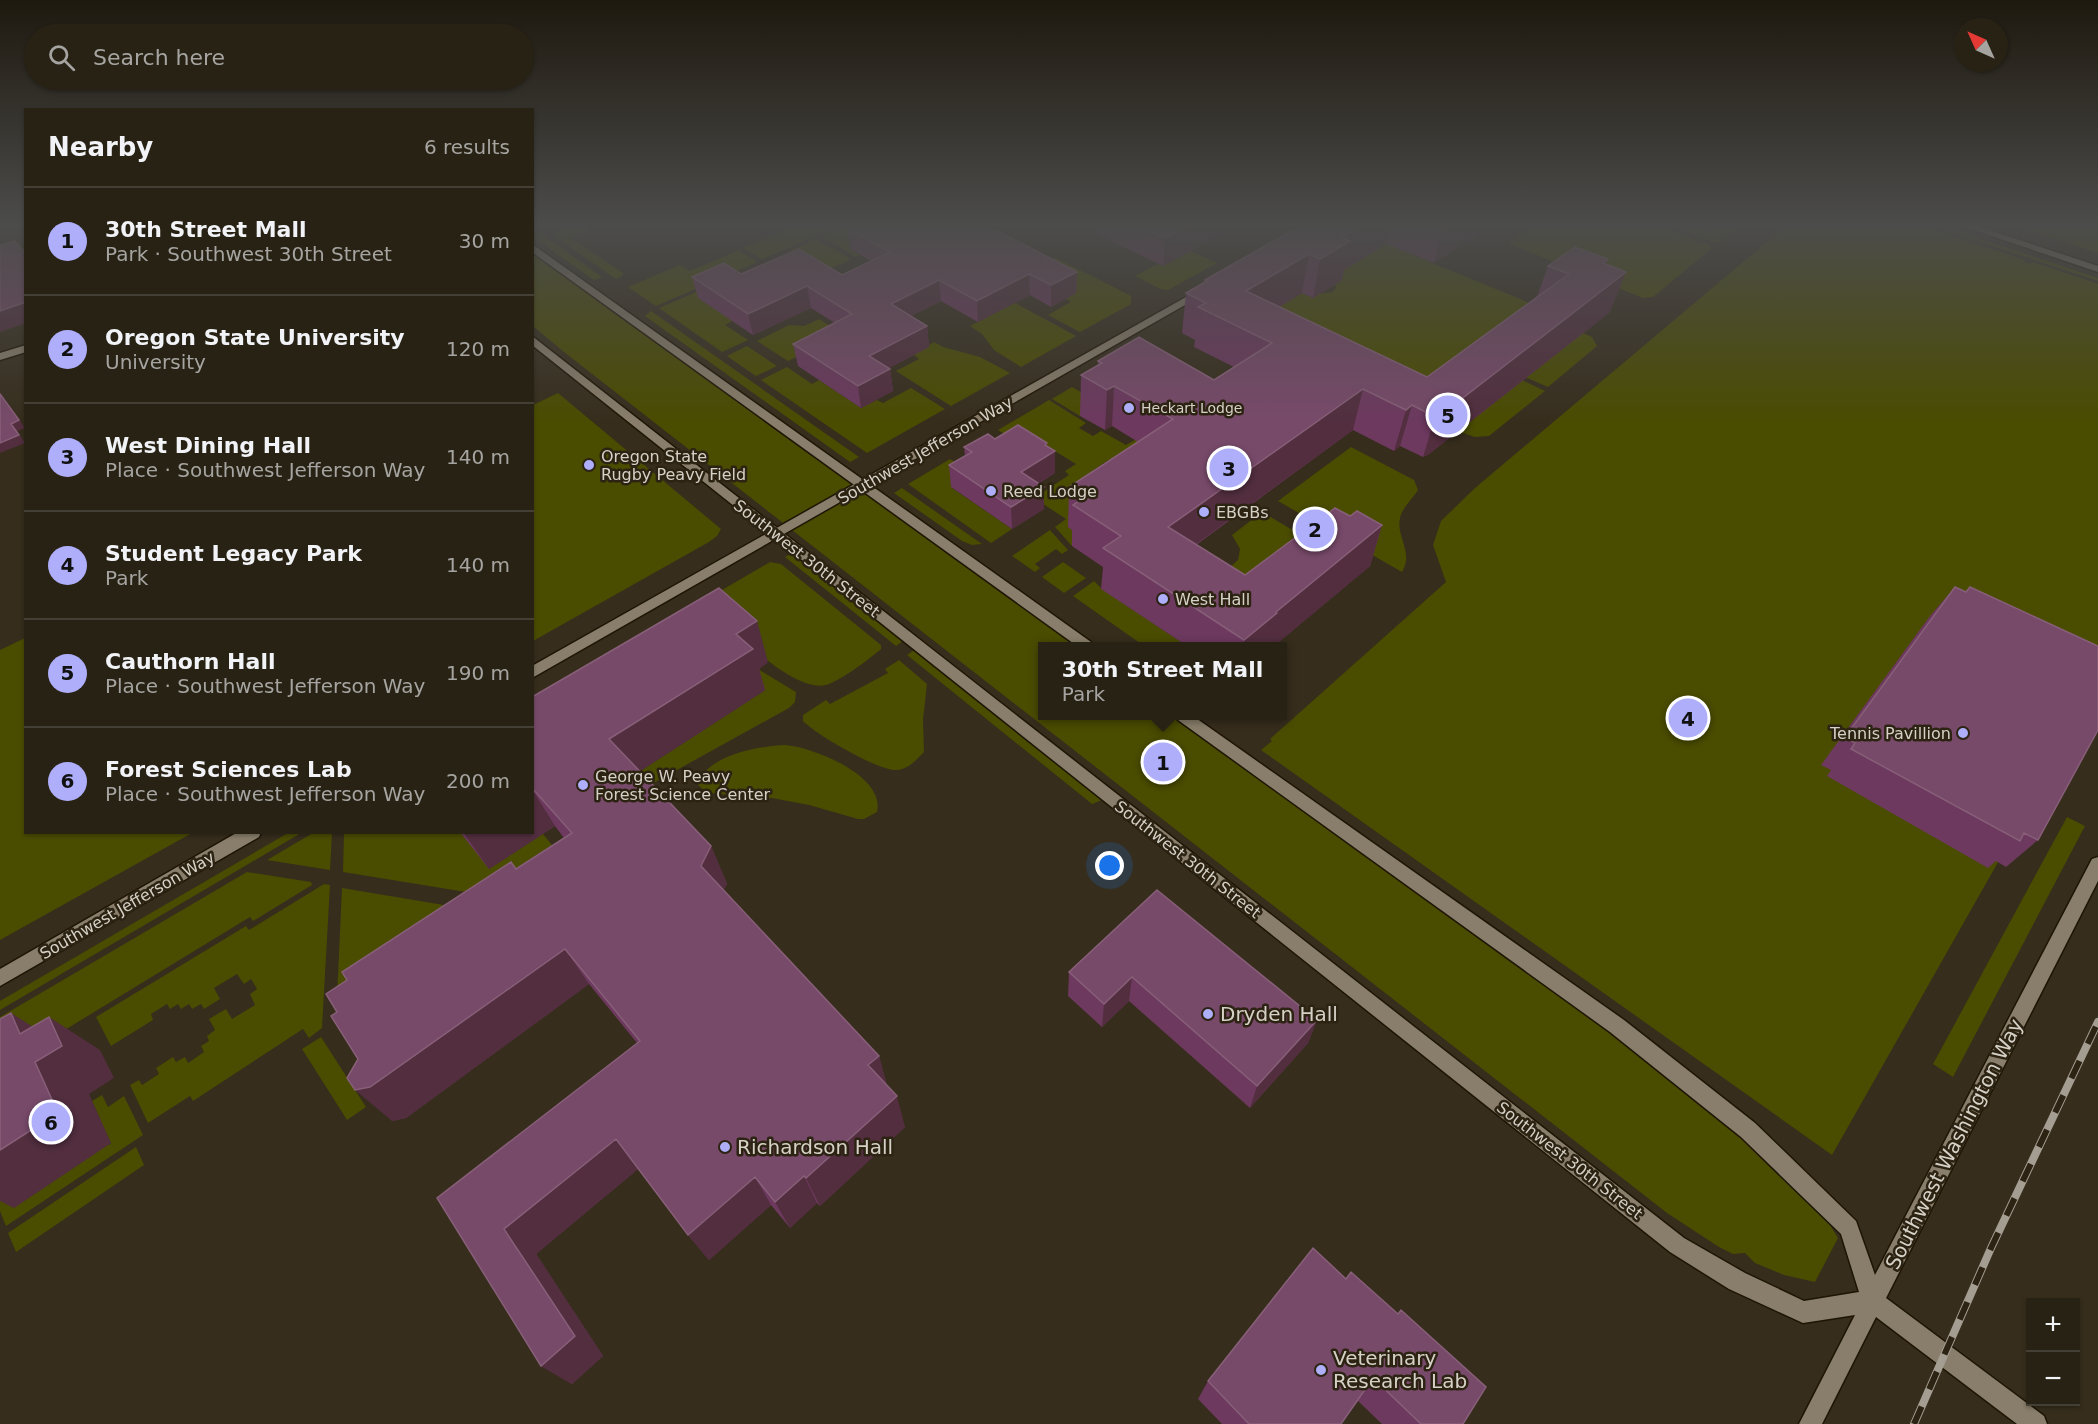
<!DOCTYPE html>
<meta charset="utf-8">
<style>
body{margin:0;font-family:"DejaVu Sans",sans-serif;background:#342f22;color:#f1f3f6}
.controls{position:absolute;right:18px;bottom:18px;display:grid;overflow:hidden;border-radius:0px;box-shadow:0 2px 4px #0004}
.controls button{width:54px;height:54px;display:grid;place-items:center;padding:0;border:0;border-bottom:2px solid #443f34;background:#282215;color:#f1f3f6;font:30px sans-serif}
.compass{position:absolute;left:1954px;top:18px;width:54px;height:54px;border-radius:50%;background:#282215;box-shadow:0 2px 4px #0004;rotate:315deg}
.you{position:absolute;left:1110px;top:866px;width:21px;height:21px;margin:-15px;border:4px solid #fff;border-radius:50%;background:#1a73e8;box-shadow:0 0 0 9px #1a73e833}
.badge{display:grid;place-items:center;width:39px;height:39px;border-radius:50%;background:#aeaefa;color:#111;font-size:20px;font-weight:700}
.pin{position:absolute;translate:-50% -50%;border:3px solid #fff;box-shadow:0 2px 6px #0006}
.popup{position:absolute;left:1038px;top:642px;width:249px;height:78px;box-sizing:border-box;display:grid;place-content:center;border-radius:0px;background:#282215;filter:drop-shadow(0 2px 4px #0005);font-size:20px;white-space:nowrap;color:#a5a4a0}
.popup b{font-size:22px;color:#f1f3f6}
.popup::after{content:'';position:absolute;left:50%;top:100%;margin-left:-12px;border:12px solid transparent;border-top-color:#282215}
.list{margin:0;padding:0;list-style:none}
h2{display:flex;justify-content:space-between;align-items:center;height:78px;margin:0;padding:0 24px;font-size:26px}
h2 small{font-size:20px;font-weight:400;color:#a5a4a0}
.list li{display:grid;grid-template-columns:39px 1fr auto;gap:18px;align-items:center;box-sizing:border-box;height:108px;padding:0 24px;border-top:2px solid #443f34}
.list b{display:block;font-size:22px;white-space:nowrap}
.list p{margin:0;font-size:20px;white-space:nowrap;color:#a5a4a0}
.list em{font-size:20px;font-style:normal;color:#a5a4a0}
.icon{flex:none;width:33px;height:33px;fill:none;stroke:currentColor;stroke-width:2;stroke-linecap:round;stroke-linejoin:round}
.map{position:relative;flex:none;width:2098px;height:1424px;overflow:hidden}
.search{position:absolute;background:#282215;box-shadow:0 2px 4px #0004;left:24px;top:24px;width:510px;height:66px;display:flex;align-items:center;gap:15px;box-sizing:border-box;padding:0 21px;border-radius:33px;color:#a5a4a0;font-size:22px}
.panel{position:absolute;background:#282215;box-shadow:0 2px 4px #0004;left:24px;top:108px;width:510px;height:726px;border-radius:0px}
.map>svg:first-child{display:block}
.green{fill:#4a4c00}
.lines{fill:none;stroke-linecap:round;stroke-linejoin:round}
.minor-casing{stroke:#1e1505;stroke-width:3}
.tertiary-casing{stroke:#1e1505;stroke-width:3}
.minor{fill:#897e6b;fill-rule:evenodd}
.tertiary{fill:#897e6b;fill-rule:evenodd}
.rail-casing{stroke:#a49d91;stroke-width:8}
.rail{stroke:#2c2313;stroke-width:6;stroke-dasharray:19;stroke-linecap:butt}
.wall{fill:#6d395f}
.shaded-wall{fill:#522e3f}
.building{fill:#784a6a;stroke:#875f78;stroke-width:1.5}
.poi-dot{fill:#aeaefa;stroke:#2c2313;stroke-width:2}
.labels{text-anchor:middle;stroke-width:5;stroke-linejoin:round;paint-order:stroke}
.far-poi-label{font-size:14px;fill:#d6d1c6;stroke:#2c2313;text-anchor:start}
.street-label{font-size:16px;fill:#d6d1c6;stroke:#2c2313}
.poi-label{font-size:16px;fill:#d6d1c6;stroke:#2c2313;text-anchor:start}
.near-poi-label{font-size:20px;fill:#d6d1c6;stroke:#2c2313;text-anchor:start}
.near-street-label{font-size:20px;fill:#d6d1c6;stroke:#2c2313}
</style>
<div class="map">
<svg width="2098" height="1424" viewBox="0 0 2098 1424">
<rect width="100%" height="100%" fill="#362d1c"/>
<path class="green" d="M576,225H586L590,230L571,238L623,273L622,276L616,279L552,234Z
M797,225H841L762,259L743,248Z
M849,225H873L851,250L860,255L856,257L822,237Z
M1534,225H1655L1708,244L1712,248L1653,297L1643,298L1510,244L1511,241Z
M1668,225H1684L1696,229L1700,227L1711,231L1718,225H1742L1721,242L1716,243Z
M1787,225H1919L2025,260L2024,262L2030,264L2033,262L2098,284V686L1832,1155L1261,750L1272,741L1270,739L1446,582L1433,545L1441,521L1475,488Z
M1929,225H1938L2098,278V281Z
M2012,225H2098V253Z
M533,228L602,277L595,280L591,278L533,237Z
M816,239L851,259L824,272L789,251Z
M1386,242L1408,253L1554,313L1415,418L1240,331L1302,293L1313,298L1319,294L1333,292L1336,288L1335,284L1341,280L1332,275L1355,261L1358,262Z
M739,250L757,262L656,306L628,287L680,265L690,271Z
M1191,251L1217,263L1168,290L1161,289L1135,276L1158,264L1163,266Z
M532,254L1076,646H1043V716H1172L1723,1113L1825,1217L1838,1238L1815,1282L1784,1275L1755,1263L1745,1253L1733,1254L1719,1247L1667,1213L564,352L533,326Z
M1056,258L1131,296V304L1080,332L1048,315L1071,302L1066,299L1076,293L1032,270Z
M706,288L732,321L725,325L748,340L722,352L659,308Z
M1004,297L1076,336L1021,367L994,350L982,334L970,326L1004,308Z
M651,311L859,457L850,462L645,316Z
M819,319L835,329L821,345L788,361L757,341L789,325L804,326Z
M1581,332L1592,337L1597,346L1548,387L1523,376Z
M934,342L943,347L980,357L1010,373L951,406L896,371L919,359L914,355Z
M747,346L777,366L756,376L727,356Z
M787,367L812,384L819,380L861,408L877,400L883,403L911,388L945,409L867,453L761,380Z
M1520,379L1545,391L1489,436L1475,437L1457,431Z
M1072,387L1100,403L1080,416L1052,399Z
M558,393L721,529L717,536L709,542L533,641V405Z
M1049,400L1086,423L1079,428L1093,436L1101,431L1126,445L1140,437L1153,444L1121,468L1108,460L1092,471L1098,476L1068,527L1084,538L1072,546L1055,527L1066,519L1034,498L1069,475L1065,471L1076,464L1035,439L1023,446L998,430Z
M1351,447L1414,480L1418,490C1412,500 1403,506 1400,518C1396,538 1414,552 1402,572L1278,501Z
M950,459L973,474L952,488L1012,529L991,543L908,484Z
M902,488L982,544L972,545L962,541L894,493Z
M1262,512L1325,549L1274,590L1219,577L1238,560L1240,549L1232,535Z
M1050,530L1068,550L1062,554L1056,549L1035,564L1040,568L1035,572L1012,556Z
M792,553L903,641L896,646L785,557Z
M770,562L781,564L881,645V649C868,660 842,680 826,685C798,692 751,647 731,630L602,660Z
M1063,562L1086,578L1064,593L1042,577Z
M1094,581L1102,589L1187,646H1144L1073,596Z
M25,638L26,832L192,833L0,940V650Z
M914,650L1102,800L1092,804L907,655Z
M899,660L927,684L923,720L924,752C916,760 909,769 897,770C880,772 815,734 803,721V715L826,700L830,704L888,673L885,669Z
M758,669L796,692L795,702L789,708L639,791L628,779L764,691Z
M785,745C813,747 886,776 877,812L864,819H858L809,805L772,798L707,793L698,785C705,755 760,746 785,745Z
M2067,817L2085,826L1953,1077L1933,1064Z
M288,833H301L0,1010V1001Z
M313,833H332L330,870L267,860Z
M344,833H479L489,869L543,834L552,845L479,892L472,893L343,872Z
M247,872L311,882L312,885L253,921L250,917L4,1067L0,1058V1017Z
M324,884L330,885L322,1028L309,1038L303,1029L193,1101L190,1096L148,1123L130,1085L139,1080L142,1085L159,1074L156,1068L173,1057L176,1062L185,1057L188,1063L204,1052L201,1046L209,1041L207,1036L215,1030L209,1019L226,1009L232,1019L255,1005L250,994L257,989L251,979L244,984L237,974L214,988L220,999L204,1009L201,1004L192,1009L189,1004L181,1009L178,1004L170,1009L167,1004L151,1014L153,1020L111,1046L96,1017L246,926L249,930Z
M342,888L468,909L336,1019Z
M321,1037L366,1107L347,1120L302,1049Z
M102,1095L108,1107L124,1096L143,1135L6,1226L0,1211V1177L111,1144L92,1101Z
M136,1147L144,1165L16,1252L8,1233Z"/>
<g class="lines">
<defs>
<path id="minor" d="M1959,225H1974L2098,266V272Z
M1202,288L1207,291L1206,293L532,678V666Z
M26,345V352L0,360V353Z
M238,832H261L259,837L0,986V969Z"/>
<path id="tertiary" d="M532,244L1091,642L1093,646H1077L532,252Z
M532,336L1684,1238L1745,1273L1804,1301L1859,1292L1841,1234L1741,1137L1610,1032L1178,720L1176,716H1193L1624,1020L1755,1123L1856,1221L1875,1275L2092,859L2098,857V881L1886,1298L2044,1416L2047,1424H2017L1876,1317L1822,1424H1799L1855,1315L1803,1323L1729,1289L1670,1252L532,345Z"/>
</defs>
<use href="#minor" class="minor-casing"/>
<use href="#tertiary" class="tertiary-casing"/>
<use href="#minor" class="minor"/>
<use href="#tertiary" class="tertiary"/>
<defs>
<path id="rail" d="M1914,1424L1991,1248L2098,1022"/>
</defs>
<use href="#rail" class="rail-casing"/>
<use href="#rail" class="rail"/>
</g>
<path class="wall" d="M1097,225H1238L1163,266L1097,234Z
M1307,225H1492L1434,263L1386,244L1344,270L1342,280L1313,298L1302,293L1279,307L1427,377L1537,297L1548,266L1606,264L1610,312L1429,454L1423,457L1400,446L1394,451L1353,430L1196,545L1245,575L1350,516L1382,525L1370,566L1274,646H1187L1101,589L1103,567L1072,546V530L1068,527L1069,487L1138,442L1112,426L1105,430L1080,416L1081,375L1098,365V361L1214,380L1234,367L1194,347L1195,340L1182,333L1186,293L1205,283V280Z
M1695,225H1718L1711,231Z
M847,228L1077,272L1076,293L1051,307L1030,295L978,322L941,301L911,316L927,326L929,347L889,368L890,369L893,391L861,408L798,366L793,344L835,323L811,308L753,335L698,298L692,277L741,274L842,275L871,261L850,249Z
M995,439L1047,446L1055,451V473L1038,484L1044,509L1012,529L951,487L949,465L965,456L964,447Z
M1955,587L1966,592L1970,587L2038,840L2006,867L1996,861L1988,868L1827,776L1831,770L1821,765L1930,616Z
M768,662L759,669L765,690L640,771L711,846L727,884L723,890L879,1056L887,1086L905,1127L820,1206L817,1203L790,1228L771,1205L709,1260L688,1235L638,1169L536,1254L603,1356L572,1384L541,1366L437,1198L637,1043L589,984L406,1118L392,1121L358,1059L337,1012L516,869L564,838L555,826L489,869L460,832H532V697Z
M1157,890L1317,1020L1308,1043L1250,1108L1129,1001L1102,1027L1068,996L1069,972Z
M1351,1272L1398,1314L1401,1310L1463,1424H1382L1358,1401L1341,1424H1222L1198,1399L1208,1381L1346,1278Z"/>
<path class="shaded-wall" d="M1190,225H1238L1163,266L1165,238Z
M1363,225H1391L1386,244L1344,270L1342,280L1313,298L1320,259L1342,237Z
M1444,225H1492L1434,263Z
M1713,225H1718L1711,231Z
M1309,254L1302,293L1243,329L1246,291Z
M1608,259L1592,298L1626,272L1610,312L1429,454L1423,457L1435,417Z
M1077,272L1076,293L1051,307V285Z
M1029,274L1030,295L978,322L977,301Z
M939,280L941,301L893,325L891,304Z
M807,286L811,308L753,335L748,314Z
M26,302V323L0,332V311Z
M927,326L929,347L872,377L869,356Z
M890,369L893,391L861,408L858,386Z
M1114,386L1112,426L1105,430L1107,390Z
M1363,389L1353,430L1163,568L1168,527Z
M0,392L25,428L17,431L25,443L0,453V443L11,424Z
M1412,405L1400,446L1394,451L1406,410Z
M1047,443V456L1055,451V473L1021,494V472L1045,445Z
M1044,487V509L1012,529L1011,507Z
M1382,525L1370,566L1274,646H1243L1244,640L1276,612Z
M757,621L768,662L759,669L765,690L628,779L609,739L736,634Z
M532,789L555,826L489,869L463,832H532Z
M711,846L727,884L717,904L701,866Z
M565,949L589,984L406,1118L392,1121L355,1090Z
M1132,977L1129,1001L1102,1027L1104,1004Z
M11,1013L62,1045L49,1017L100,1050L114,1078L89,1094L111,1143L14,1208L0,1201V1150L20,1034Z
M1317,1020L1308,1043L1250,1108L1257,1086Z
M879,1056L888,1088L868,1065Z
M897,1096L905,1127L820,1206L806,1178Z
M616,1139L639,1168L536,1254L603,1356L572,1384L541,1366L504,1229Z
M804,1176L817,1203L790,1228L775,1202Z
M755,1177L771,1205L709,1260L688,1235Z"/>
<path class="building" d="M854,225H986L1077,272L1051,285L1029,274L977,301L939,280L891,304L927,326L869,356L890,369L858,386L793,344L852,314L807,286L748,314L692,277L724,263L741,274L799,249L842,275L890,252L847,228Z
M1137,225H1190L1165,238Z
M1307,225H1363L1342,237L1350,241L1320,259L1309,254L1246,291L1427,377L1569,274L1548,266L1575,247L1608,259L1603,263L1626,272L1442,414L1435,417L1412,405L1406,410L1363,389L1168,527L1245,575L1335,508L1350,516L1357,511L1382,525L1276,612L1277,613L1244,640L1103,548L1121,536L1073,505L1085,497L1069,487L1173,419L1114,386L1107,390L1081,375L1102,363L1098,361L1139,337L1214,380L1272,343L1198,307L1206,303L1186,293L1207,281L1205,280L1300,226L1303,228Z
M15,241L26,254V302L0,311V245Z
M0,394L19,420L11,424L19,435L0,443Z
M1018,425L1047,443L1045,445L1055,451L1021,472L1044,487L1011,507L949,465L972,452L964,447L988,434L995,439Z
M1955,587L1966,592L1970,587L2098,646V730L2038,840L2024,833L2020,841L1851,749L1855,743L1845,737Z
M719,588L757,621L736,634L753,649L609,739L711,846L701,866L879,1056L868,1065L897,1096L806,1178L804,1176L775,1202L755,1177L688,1235L616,1139L504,1229L575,1336L541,1366L437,1198L640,1041L565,949L370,1087L355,1090L347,1078L358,1059L331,1016L337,1012L326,994L347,980L342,972L511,862L516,869L572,833L532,788V697Z
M1157,890L1317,1020L1257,1086L1132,977L1104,1004L1069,972Z
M11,1013L20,1034L49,1017L62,1046L35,1062L58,1113L0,1150V1019Z
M1313,1248L1346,1279L1351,1272L1398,1314L1401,1310L1486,1387L1463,1424H1421L1373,1378L1341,1424H1249L1208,1381Z"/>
<linearGradient id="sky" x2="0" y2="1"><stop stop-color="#1e190f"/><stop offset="0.53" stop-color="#4c4c4b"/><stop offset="1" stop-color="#4c4c4b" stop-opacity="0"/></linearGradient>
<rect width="2098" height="424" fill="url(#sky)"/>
<g class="poi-dot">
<circle cx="1129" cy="408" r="6"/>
<circle cx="589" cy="465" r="6"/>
<circle cx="991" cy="491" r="6"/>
<circle cx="1204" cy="512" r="6"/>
<circle cx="1163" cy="599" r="6"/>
<circle cx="1963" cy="733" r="6"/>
<circle cx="583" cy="785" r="6"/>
<circle cx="1208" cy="1014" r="6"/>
<circle cx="725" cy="1147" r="6"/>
<circle cx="1321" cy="1370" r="6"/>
</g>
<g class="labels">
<g class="far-poi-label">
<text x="1141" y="413">Heckart Lodge</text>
</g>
<g class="street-label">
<text transform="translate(925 450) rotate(-30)" y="6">Southwest Jefferson Way</text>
<text transform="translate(807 558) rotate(38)" y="6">Southwest 30th Street</text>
<text transform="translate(1188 859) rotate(38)" y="6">Southwest 30th Street</text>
<text transform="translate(127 905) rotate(-30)" y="6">Southwest Jefferson Way</text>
<text transform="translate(1570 1160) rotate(38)" y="6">Southwest 30th Street</text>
</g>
<g class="poi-label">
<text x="601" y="462">Oregon State<tspan x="601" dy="18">Rugby Peavy Field</tspan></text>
<text x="1003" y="497">Reed Lodge</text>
<text x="1216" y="518">EBGBs</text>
<text x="1175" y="605">West Hall</text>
<text x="1951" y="739" text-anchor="end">Tennis Pavillion</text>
<text x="595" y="782">George W. Peavy<tspan x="595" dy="18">Forest Science Center</tspan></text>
</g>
<g class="near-poi-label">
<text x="1220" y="1021">Dryden Hall</text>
<text x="737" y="1154">Richardson Hall</text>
<text x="1333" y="1365">Veterinary<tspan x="1333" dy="23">Research Lab</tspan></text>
</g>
<g class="near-street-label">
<text transform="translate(1954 1144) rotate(-63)" y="7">Southwest Washington Way</text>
</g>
</g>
</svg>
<div class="controls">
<button>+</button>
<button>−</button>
</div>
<svg class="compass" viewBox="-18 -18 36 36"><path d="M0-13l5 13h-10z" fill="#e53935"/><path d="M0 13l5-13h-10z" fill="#a5a4a0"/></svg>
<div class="you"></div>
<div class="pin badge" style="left:1163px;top:762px">1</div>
<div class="popup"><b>30th Street Mall</b>Park</div>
<div class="pin badge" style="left:1315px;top:529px">2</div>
<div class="pin badge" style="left:1229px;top:468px">3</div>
<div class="pin badge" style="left:1688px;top:718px">4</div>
<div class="pin badge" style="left:1448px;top:415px">5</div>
<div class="pin badge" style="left:51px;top:1122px">6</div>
<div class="search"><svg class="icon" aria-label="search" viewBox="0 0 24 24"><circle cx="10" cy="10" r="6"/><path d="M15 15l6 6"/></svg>Search here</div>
<section class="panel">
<h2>Nearby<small>6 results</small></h2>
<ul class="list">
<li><span class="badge">1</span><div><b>30th Street Mall</b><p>Park · Southwest 30th Street</p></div><em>30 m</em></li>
<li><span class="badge">2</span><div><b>Oregon State University</b><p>University</p></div><em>120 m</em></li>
<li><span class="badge">3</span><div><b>West Dining Hall</b><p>Place · Southwest Jefferson Way</p></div><em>140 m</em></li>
<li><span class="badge">4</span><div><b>Student Legacy Park</b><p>Park</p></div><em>140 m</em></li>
<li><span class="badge">5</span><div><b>Cauthorn Hall</b><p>Place · Southwest Jefferson Way</p></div><em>190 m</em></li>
<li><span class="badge">6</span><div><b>Forest Sciences Lab</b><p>Place · Southwest Jefferson Way</p></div><em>200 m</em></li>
</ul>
</section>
</div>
